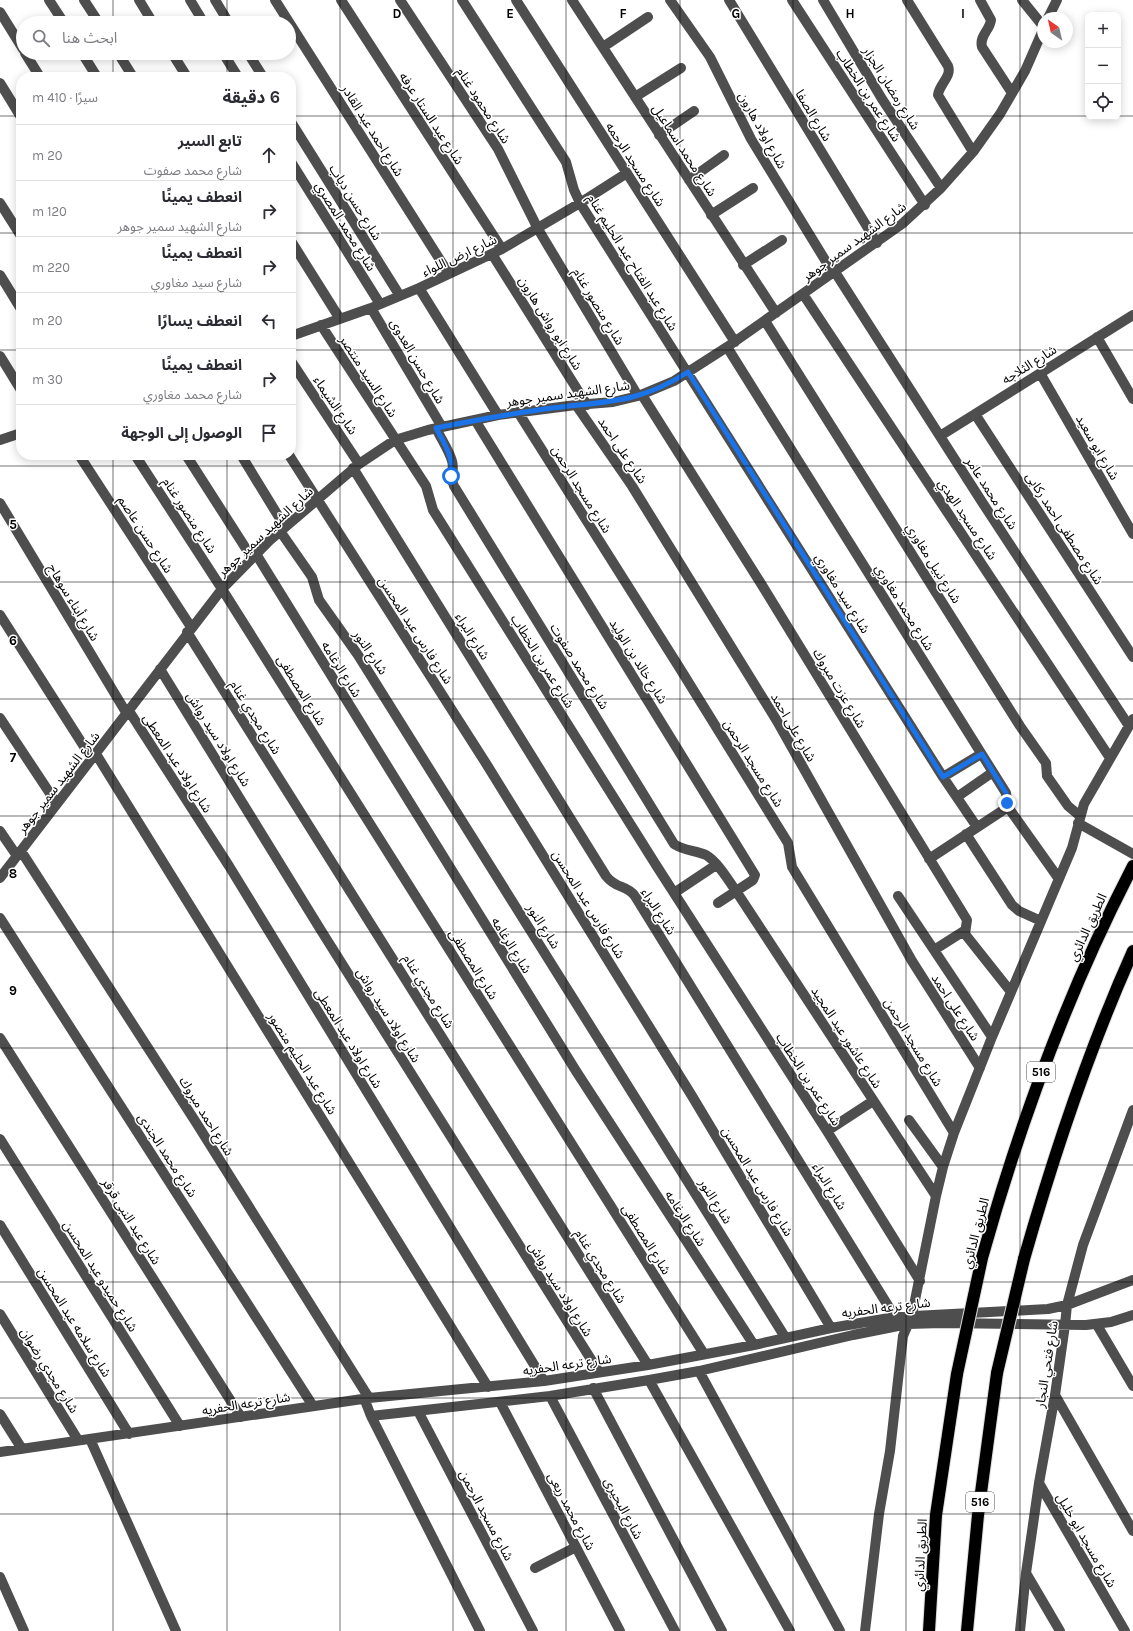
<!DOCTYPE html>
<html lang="ar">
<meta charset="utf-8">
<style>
body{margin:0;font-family:Karla,"Noto Sans Arabic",sans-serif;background:#f7f7f7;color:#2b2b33;direction:rtl}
.controls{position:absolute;right:12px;top:12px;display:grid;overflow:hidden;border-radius:8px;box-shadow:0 2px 10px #0003}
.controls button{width:36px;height:36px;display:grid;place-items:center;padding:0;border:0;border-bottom:1px solid #e1e1e2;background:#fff;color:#2b2b33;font:20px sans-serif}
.compass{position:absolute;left:1037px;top:12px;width:36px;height:36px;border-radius:50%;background:#fff;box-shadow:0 2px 10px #0003;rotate:326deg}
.stop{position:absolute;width:12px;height:12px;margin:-9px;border:3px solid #1a73e8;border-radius:50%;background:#fff}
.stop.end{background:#1a73e8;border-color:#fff;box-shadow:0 1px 4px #0008}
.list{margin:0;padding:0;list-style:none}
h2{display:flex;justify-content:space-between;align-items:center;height:52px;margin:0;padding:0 16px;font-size:17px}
h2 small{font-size:13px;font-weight:400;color:#7c7c81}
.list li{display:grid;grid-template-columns:26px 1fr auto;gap:12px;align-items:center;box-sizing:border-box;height:56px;padding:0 16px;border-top:1px solid #e1e1e2}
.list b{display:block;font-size:15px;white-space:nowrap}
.list p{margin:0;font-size:13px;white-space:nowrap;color:#7c7c81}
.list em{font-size:13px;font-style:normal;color:#7c7c81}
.icon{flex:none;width:22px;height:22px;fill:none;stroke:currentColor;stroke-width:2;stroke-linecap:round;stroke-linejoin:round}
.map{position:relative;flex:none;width:1133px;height:1631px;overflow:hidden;direction:ltr}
.search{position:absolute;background:#fff;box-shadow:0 2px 10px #0003;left:16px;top:16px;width:280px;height:44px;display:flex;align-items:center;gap:10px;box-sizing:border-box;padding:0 14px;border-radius:22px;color:#7c7c81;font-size:15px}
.panel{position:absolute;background:#fff;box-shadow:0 2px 10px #0003;left:16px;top:72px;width:280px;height:388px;border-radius:16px;direction:rtl}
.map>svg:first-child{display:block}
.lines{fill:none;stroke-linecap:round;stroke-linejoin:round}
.highway-casing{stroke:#dbdbdb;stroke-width:14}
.minor{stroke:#4e4e4e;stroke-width:10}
.highway{stroke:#000;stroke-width:12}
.highway-bridge-casing{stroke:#dbdbdb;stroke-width:14;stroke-linecap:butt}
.highway-bridge{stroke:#000;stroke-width:12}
.route{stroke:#1a73e8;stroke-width:5}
.grid{fill:none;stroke:#000;stroke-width:1;stroke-opacity:0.55}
.labels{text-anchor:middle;stroke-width:3;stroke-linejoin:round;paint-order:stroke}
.shield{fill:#fff;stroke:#4c4c4c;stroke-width:1}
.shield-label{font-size:12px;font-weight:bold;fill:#000}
.street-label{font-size:13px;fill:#000;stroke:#fff}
.grid-label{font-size:13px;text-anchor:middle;font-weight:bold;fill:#000;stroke:#fff;stroke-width:3;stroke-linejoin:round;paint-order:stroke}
</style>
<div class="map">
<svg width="1133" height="1631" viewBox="0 0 1133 1631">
<rect width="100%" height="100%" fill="#fff"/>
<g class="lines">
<defs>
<path id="highway" d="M982,1258C1020,1122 1068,991 1133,866
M1024,1259C1054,1154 1088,1051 1133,951
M929,1631L936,1515L957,1374
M967,1631L978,1515L997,1373"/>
</defs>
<use href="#highway" class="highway-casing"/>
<path class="minor" d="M49,0L64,23
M84,0L99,23
M139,0L153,23
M190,0L204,23
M215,0L229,23
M275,0L449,274
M341,0L502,249
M400,0L498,149L538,229L638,396
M462,0L566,162L574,190L580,203L943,777L977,827
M516,0L735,342
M572,0L776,313
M670,0L710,57L751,139L833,273
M729,0L877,243
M792,0L925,205
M823,0L882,99L941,188
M907,0L948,66C952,77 939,84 938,95L973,152
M980,0L991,20C990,30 979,36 982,47L1012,93
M1022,0L1043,26
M0,12L23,49
M1048,18L1057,0
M603,47L648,17
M25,53L40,77
M82,53L97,77
M118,53L133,77
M172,53L187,77
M223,53L238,77
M248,53L263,77
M0,83L21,117
M635,97L681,68
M291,122L400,296
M659,135L694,111
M291,162L380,304
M689,180L724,155
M0,203L21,236
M711,215L753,188
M291,241L340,319
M492,254L587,405
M743,265L782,240
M835,272L982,502L1129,726
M0,275L21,309
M419,288L498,415
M803,294L1110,758
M371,308L442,427
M765,321L1020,726L1046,763L1047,776L1068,806L1080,816
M321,325L426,486L433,510L656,865L827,1131L920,1281
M291,336L371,308L419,288L502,249L580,203L627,173
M1097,337L1133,399
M727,347L1006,793L1008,807L1059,879
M0,356L21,390
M291,361L359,464
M1040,373L1133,534
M642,395L760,582L967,920L965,934L1011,992
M576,405L632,486L777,721L912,961L980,1068
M518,412L679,667L788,843L792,867L954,1133
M975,414L1133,657
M475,420L755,875L753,880L718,903
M436,428C441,439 449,450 452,461C455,470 449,477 454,486L674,844C684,851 695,850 706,855C718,862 728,880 736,891L936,1196
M940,436L1133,315
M0,440L21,433
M79,455L191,627
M135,455L222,589L704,1354
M186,455L252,558
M241,455L285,527
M289,455L487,765L692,1096L831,1328
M353,468L606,876C617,890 626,884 635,896L895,1317
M0,503L127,714
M280,531L312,577L319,600L358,655L785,1337
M256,554L576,1071L754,1345
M0,615L92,759
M187,632L648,1365
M160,669L322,932L599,1372
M129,711L229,866L544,1381
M0,718L57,804
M96,754L488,1387
M943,777L981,754
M957,797L993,772
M1078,823L1133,854
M0,831L17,856
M966,834L1012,905L1019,911L1041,921
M21,851L197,1124L369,1398
M929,859L1008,807
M0,878L222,589L269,541L359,464L395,440L428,430L498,415L576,405L613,402L638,396L674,381L727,347L902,224L941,188L973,152L1000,114L1025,71L1043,30
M674,893L716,865
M898,896L992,1037
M0,918L313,1406
M934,950L964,931
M0,1038L241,1417
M909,1120L943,1167
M827,1131L873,1101
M0,1139L180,1426
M0,1225L129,1434
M0,1314L78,1440
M1097,1325L1133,1386
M699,1371L840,1631
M649,1380L790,1631
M593,1388L722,1631
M1055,1395L1133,1531
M550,1396L675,1631
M364,1398L371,1416L480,1631
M500,1402L620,1631
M418,1411L533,1631
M0,1414L22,1449
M371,1416L550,1396L649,1380L699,1371L853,1335L908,1324L942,1323L1086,1325L1111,1322L1133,1315
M90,1439L176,1631
M0,1452L369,1398L544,1381L648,1365L754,1345L831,1328L895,1317L1048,1309L1067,1305L1133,1280
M1039,1483L1125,1631
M535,1568L576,1547
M1026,1573L1060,1631
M0,1577L24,1631
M865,1631L879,1514L890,1451L903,1336L912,1315L936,1196L943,1167L954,1133L992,1037L1072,848L1084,804L1133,719
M1020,1631L1026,1573L1039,1483L1055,1395L1065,1325L1067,1305L1083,1245L1133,1110"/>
<use href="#highway" class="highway"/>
<defs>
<path id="highway-bridge" d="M997,1373L1024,1259
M957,1374L982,1258"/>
</defs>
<use href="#highway-bridge" class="highway-bridge-casing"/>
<use href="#highway-bridge" class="highway-bridge"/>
</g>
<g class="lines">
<path class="route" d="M451,476C454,457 445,445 436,428C472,421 508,414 545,409C602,401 637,405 688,372L943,777L982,754L1006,793L1007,803"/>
</g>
<path class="grid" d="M113,0V23M227,0V23M340,0V1631M453,0V1631M566,0V1631M680,0V1631M793,0V1631M906,0V1631M1020,0V1631M113,53V77M227,53V77M0,116H21M291,116H1088M1118,116H1133M0,233H21M291,233H1133M0,350H21M291,350H1133M113,455V1631M227,455V1631M0,466H1133M0,582H1133M0,699H1133M0,816H1133M0,932H1133M0,1048H1133M0,1165H1133M0,1282H1133M0,1398H1133M0,1514H1133"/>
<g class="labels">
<g class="shield">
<rect x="1027" y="1062" width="28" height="20" rx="3"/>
<rect x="966" y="1492" width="28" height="20" rx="3"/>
</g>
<g class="shield-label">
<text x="1041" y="1076">516</text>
<text x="980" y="1506">516</text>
</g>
<g class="street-label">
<text transform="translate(892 88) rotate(58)" y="5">شارع رمضان الجزار</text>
<text transform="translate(869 95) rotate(57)" y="5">شارع عمر بن الخطاب</text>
<text transform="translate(484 105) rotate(57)" y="5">شارع محمود غنام</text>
<text transform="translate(814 115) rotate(59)" y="5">شارع الصفا</text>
<text transform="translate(432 118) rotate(57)" y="5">شارع عبد الستار عرفه</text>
<text transform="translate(373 130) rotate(58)" y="5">شارع احمد عبد القادر</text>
<text transform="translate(763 130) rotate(61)" y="5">شارع اولاد هارون</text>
<text transform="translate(685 150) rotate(57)" y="5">شارع محمد اسماعيل</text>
<text transform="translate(636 164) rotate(57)" y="5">شارع مسجد الرحمه</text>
<text transform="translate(356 202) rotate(58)" y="5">شارع حسن دياب</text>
<text transform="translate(346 226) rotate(58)" y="5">شارع محمد المصري</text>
<text transform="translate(854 241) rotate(-36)" y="5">شارع الشهيد سمير جوهر</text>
<text transform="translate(459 255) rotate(-25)" y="5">شارع ارض اللواء</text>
<text transform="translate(633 262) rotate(58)" y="5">شارع عبد الفتاح عبد الحليم غنام</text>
<text transform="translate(599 306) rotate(59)" y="5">شارع منصور غنام</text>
<text transform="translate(551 323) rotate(58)" y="5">شارع ابو رواش هارون</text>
<text transform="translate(418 361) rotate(60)" y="5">شارع حسن العدوى</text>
<text transform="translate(1029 364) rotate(-32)" y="5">شارع الثلاجه</text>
<text transform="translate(369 376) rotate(57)" y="5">شارع السيد منتصر</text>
<text transform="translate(568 393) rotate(-8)" y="5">شارع الشهيد سمير جوهر</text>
<text transform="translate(336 405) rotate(56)" y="5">شارع الشيماء</text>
<text transform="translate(1098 447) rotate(60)" y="5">شارع ابو سعيد</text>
<text transform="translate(623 450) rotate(56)" y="5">شارع على احمد</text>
<text transform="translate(582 489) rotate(58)" y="5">شارع مسجد الرحمن</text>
<text transform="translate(992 493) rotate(57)" y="5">شارع محمد عامر</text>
<text transform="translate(190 515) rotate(57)" y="5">شارع منصور غنام</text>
<text transform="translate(968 519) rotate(56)" y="5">شارع مسجد الهدي</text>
<text transform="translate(1065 528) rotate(57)" y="5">شارع مصطفى احمد ركابى</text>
<text transform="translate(265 531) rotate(-43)" y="5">شارع الشهيد سمير جوهر</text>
<text transform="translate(146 534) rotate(57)" y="5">شارع حسن عاصم</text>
<text transform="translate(934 563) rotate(58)" y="5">شارع نبيل مغاوري</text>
<text transform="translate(843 593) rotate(58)" y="5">شارع سيد مغاوري</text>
<text transform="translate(74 602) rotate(59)" y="5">شارع أبناء سوهاج</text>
<text transform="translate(905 607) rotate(58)" y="5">شارع محمد مغاوري</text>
<text transform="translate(416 630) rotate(57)" y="5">شارع فارس عبد المحسن</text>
<text transform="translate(473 636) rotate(58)" y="5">شارع البراء</text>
<text transform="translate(371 652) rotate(56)" y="5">شارع النور</text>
<text transform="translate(543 661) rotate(58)" y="5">شارع عمر بن الخطاب</text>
<text transform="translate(639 661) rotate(58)" y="5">شارع خالد بن الوليد</text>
<text transform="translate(580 666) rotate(58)" y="5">شارع محمد صفوت</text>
<text transform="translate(342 669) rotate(58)" y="5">شارع الرغامه</text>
<text transform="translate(840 688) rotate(59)" y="5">شارع عزت مبروك</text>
<text transform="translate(302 690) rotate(58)" y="5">شارع المصطفى</text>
<text transform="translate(256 717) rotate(58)" y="5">شارع مجدي غنام</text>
<text transform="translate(794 727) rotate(60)" y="5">شارع على احمد</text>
<text transform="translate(219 739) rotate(58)" y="5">شارع اولاد سيد رواش</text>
<text transform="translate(178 763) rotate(57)" y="5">شارع اولاد عبد المعطى</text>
<text transform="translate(754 763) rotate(58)" y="5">شارع مسجد الرحمن</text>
<text transform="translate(58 782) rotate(-52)" y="5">شارع الشهيد سمير جوهر</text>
<text transform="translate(589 904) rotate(58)" y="5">شارع فارس عبد المحسن</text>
<text transform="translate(659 911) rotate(57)" y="5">شارع البراء</text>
<text transform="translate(544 926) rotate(58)" y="5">شارع النور</text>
<text transform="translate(1087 927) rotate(-65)" y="5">الطريق الدائري</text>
<text transform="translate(512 945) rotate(58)" y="5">شارع الرغامه</text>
<text transform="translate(474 964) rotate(58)" y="5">شارع المصطفى</text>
<text transform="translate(429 991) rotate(58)" y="5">شارع مجدي غنام</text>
<text transform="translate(956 1007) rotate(57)" y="5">شارع على احمد</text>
<text transform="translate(389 1015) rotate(58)" y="5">شارع اولاد سيد رواش</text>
<text transform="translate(847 1037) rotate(57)" y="5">شارع عاشور عبد المجيد</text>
<text transform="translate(349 1038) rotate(58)" y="5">شارع اولاد عبد المعطى</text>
<text transform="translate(914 1042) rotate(59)" y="5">شارع مسجد الرحمن</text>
<text transform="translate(303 1063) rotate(58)" y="5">شارع عبد الحليم منصور</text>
<text transform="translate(809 1079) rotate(57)" y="5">شارع عمر بن الخطاب</text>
<text transform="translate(207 1116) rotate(58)" y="5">شارع احمد مبروك</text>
<text transform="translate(168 1155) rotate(57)" y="5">شارع محمد الجندى</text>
<text transform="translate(758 1181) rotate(59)" y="5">شارع فارس عبد المحسن</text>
<text transform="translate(830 1186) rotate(58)" y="5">شارع البراء</text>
<text transform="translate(716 1201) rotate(58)" y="5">شارع النور</text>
<text transform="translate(686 1218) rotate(57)" y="5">شارع الرغامه</text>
<text transform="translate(132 1221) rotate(58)" y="5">شارع عبد النبى قرقر</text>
<text transform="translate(975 1233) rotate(-75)" y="5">الطريق الدائري</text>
<text transform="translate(647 1239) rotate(58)" y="5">شارع المصطفى</text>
<text transform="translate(601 1266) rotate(58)" y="5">شارع مجدي غنام</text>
<text transform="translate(101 1276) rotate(58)" y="5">شارع حميدو عبد المحسن</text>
<text transform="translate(561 1289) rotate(58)" y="5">شارع اولاد سيد رواش</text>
<text transform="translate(886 1307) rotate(-7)" y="5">شارع ترعه الحفريه</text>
<text transform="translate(75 1322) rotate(58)" y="5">شارع سلامه عبد المحسن</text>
<text transform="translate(567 1364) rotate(-8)" y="5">شارع ترعه الحفريه</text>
<text transform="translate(1046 1364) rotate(-81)" y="5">شارع فتحي النجار</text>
<text transform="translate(50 1370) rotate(58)" y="5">شارع مجدي رضوان</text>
<text transform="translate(246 1403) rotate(-9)" y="5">شارع ترعه الحفريه</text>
<text transform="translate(624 1508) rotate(62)" y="5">شارع البحيرى</text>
<text transform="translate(572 1511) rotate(62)" y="5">شارع محمد ريعى</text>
<text transform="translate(487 1515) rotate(62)" y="5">شارع مسجد الرحمن</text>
<text transform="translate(1087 1540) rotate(60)" y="5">شارع مسجد ابو خليل</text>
<text transform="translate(920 1555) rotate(-87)" y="5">الطريق الدائري</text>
</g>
</g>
<g class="grid-label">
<text x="397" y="18">D</text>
<text x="510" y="18">E</text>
<text x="623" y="18">F</text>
<text x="736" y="18">G</text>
<text x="850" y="18">H</text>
<text x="963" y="18">I</text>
<text x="13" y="529">5</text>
<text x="13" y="645">6</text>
<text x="13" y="762">7</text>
<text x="13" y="878">8</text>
<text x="13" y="995">9</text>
</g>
</svg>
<div class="controls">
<button>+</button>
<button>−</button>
<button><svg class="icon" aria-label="locate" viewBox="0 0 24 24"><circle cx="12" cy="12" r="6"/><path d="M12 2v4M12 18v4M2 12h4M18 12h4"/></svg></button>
</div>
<svg class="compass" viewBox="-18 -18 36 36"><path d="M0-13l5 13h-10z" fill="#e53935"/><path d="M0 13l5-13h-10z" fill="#7c7c81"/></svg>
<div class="stop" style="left:451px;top:476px"></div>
<div class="stop end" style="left:1007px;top:803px"></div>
<div class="search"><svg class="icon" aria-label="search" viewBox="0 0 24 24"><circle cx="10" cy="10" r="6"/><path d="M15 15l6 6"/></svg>ابحث هنا</div>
<section class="panel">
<h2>6 دقيقة<small>سيرًا · 410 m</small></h2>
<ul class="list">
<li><svg class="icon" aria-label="ahead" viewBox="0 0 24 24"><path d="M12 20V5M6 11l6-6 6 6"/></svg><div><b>تابع السير</b><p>شارع محمد صفوت</p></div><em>20 m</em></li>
<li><svg class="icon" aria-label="right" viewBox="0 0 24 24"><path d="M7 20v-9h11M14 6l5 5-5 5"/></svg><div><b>انعطف يمينًا</b><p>شارع الشهيد سمير جوهر</p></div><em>120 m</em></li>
<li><svg class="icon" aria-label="right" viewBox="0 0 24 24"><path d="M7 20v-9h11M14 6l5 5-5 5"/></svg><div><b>انعطف يمينًا</b><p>شارع سيد مغاوري</p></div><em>220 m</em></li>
<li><svg class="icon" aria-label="left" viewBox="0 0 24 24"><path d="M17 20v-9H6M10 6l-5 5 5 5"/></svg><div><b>انعطف يسارًا</b></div><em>20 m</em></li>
<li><svg class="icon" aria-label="right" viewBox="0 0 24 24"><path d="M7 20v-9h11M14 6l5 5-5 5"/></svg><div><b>انعطف يمينًا</b><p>شارع محمد مغاوري</p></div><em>30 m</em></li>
<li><svg class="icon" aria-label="arrive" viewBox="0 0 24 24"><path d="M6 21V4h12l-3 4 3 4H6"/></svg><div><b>الوصول إلى الوجهة</b></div></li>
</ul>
</section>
</div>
